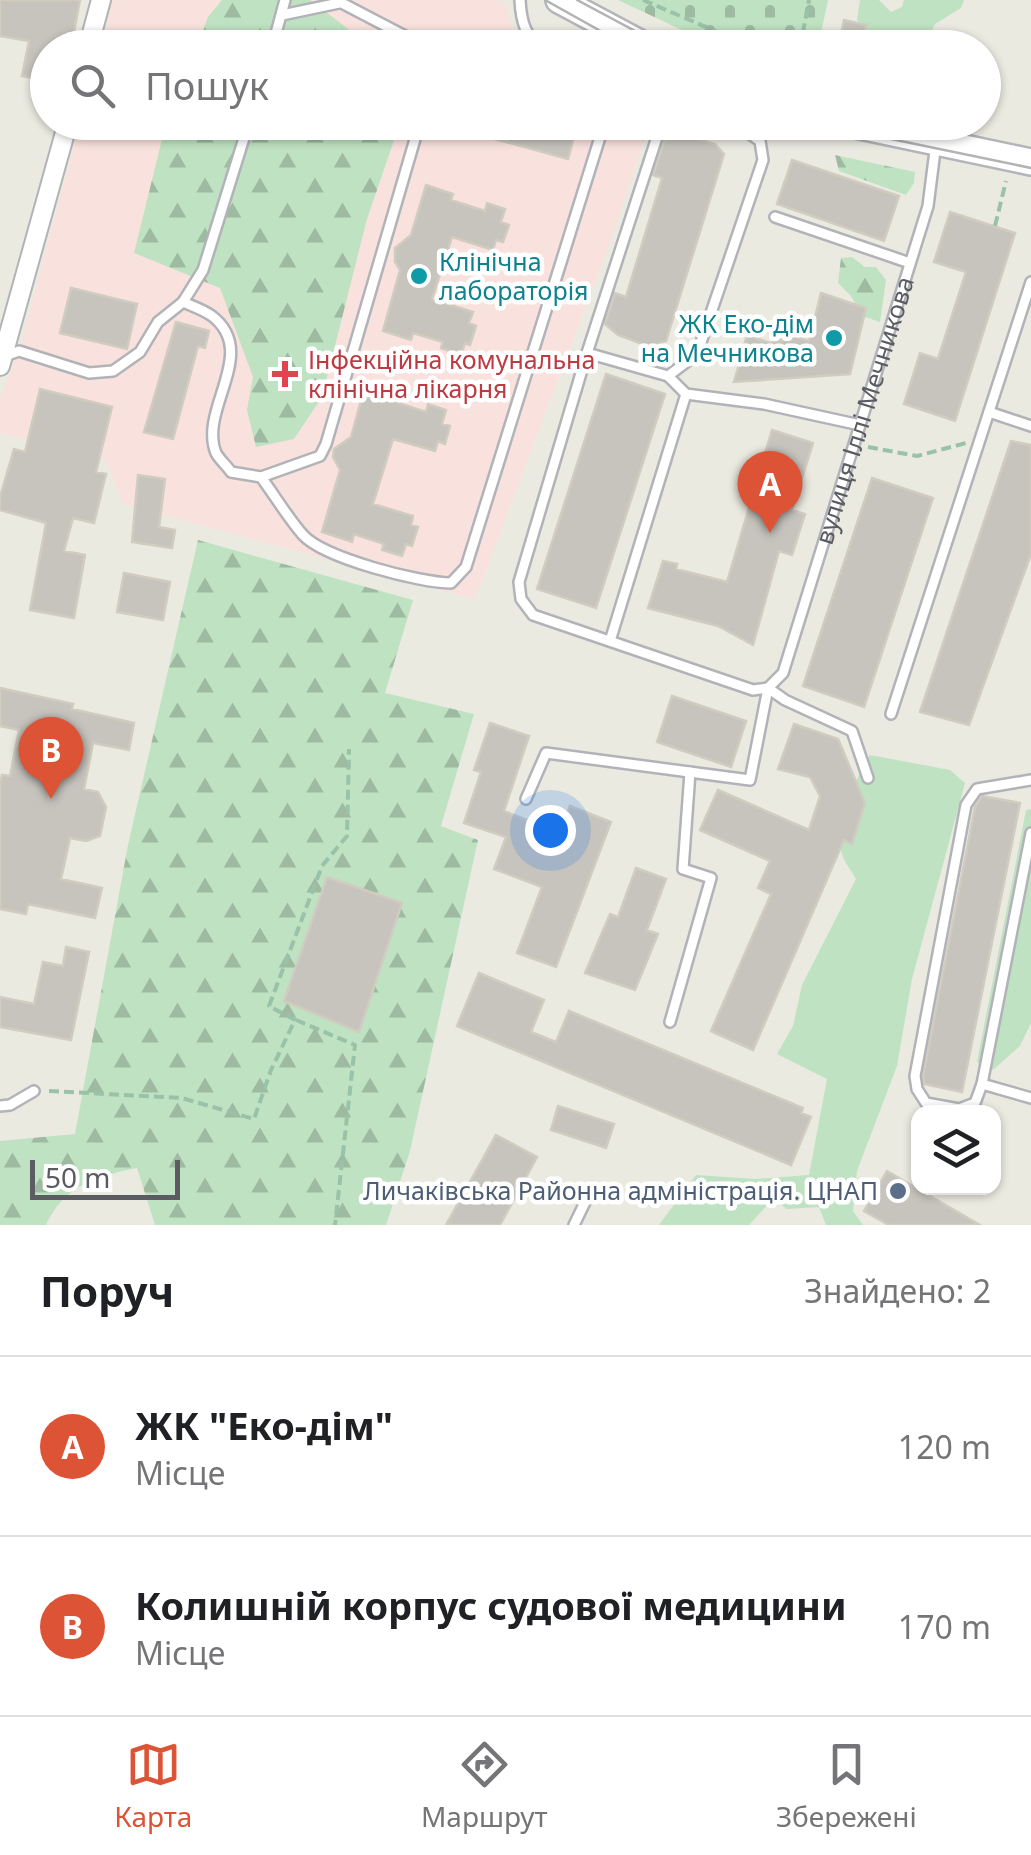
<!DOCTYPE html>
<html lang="uk">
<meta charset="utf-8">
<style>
body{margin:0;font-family:"Noto Sans",sans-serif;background:#f2f2f2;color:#202124}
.controls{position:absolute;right:30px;bottom:30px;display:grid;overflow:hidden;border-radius:20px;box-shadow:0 2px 8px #0004}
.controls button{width:90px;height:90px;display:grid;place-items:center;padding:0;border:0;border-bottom:2px solid #e0e0e0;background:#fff;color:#202124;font:50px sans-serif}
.scale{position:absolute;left:30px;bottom:25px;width:150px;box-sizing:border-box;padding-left:10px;border:5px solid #5a5c61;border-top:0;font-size:28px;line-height:35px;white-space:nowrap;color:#5a5c61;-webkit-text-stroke:8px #fff;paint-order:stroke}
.you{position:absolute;left:550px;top:830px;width:35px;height:35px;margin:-25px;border:8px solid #fff;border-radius:50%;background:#1a73e8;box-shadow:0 0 0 15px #1a73e833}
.badge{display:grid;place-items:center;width:65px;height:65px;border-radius:50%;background:#dd5336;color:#fff;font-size:32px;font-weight:700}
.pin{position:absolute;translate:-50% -82px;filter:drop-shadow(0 2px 5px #0008)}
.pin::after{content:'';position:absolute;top:52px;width:35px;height:30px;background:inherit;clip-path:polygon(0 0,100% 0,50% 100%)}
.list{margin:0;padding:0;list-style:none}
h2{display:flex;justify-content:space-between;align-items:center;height:130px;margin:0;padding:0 40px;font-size:42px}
h2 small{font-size:32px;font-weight:400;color:#757577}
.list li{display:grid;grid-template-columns:65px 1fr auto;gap:30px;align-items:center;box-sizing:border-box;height:180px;padding:0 40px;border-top:2px solid #e0e0e0}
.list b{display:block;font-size:38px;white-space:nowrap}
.list p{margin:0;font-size:32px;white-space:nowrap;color:#757577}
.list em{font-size:32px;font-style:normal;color:#757577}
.icon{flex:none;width:55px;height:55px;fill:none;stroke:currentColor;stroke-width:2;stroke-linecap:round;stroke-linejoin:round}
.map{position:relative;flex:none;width:1031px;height:1225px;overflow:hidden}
.search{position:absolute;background:#fff;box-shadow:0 2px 8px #0004;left:30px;right:30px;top:30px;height:110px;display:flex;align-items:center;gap:25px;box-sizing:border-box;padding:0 35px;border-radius:55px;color:#757577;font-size:38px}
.sheet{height:490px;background:#fff}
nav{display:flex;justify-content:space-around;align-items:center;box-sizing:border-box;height:140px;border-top:2px solid #e0e0e0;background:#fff;font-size:28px;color:#757577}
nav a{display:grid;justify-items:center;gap:5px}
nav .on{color:#dd5336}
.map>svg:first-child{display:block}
.medical{fill:#f9e2dd}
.green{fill:#bfe2c2}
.forest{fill:url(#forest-firs)}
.cemetery{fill:url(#cemetery-stones)}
.building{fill:#c7c4be;stroke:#d0ccc0;stroke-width:2.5}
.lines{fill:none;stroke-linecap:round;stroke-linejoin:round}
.service-casing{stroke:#b2b3b8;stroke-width:14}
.minor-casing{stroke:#b2b3b8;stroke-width:22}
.secondary-casing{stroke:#b3b5bb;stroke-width:30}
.path{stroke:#99c2a8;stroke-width:4;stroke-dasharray:10 5;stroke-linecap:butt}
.service{stroke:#fff;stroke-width:9}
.minor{stroke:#fff;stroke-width:18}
.secondary{stroke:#fff;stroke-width:25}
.tram{stroke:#b2b3b3;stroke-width:2.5}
.culture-dot{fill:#0f9aa8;stroke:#fff;stroke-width:4}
.health-dot{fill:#e0444e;stroke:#fff;stroke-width:4}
.service-dot{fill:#5c6f8a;stroke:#fff;stroke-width:4}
.labels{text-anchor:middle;stroke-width:9;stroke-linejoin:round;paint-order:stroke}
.culture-label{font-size:25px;fill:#0d838f;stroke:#fff;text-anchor:start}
.health-label{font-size:25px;fill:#be3a42;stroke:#fff;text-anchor:start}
.street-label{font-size:25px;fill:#5a5c61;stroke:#fff}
.service-label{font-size:25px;fill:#4e5e75;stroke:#fff;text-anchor:end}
</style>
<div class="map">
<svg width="1031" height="1225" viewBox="0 0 1031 1225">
<defs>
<pattern id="forest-firs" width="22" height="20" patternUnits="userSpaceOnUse" patternTransform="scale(2.5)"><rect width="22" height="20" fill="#bfe2c2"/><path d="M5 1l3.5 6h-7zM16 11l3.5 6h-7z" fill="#9ebaa1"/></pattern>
<pattern id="cemetery-stones" width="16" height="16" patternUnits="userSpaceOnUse" patternTransform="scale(2.5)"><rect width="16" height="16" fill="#bfe2c2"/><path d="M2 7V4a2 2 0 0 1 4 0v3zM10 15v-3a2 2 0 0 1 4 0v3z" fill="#9ebaa1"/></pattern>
</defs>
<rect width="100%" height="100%" fill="#ebeae1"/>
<path class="medical" d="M113,0H497L505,5L520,46L524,47L101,48Z
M80,123H650L609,245L475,599L123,504L105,459L0,433V397L19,351Z"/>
<path class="green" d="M860,0H879L891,12L902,7L904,0H964L961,8L935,24L924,47H883L857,20Z
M870,755L950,770L965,783L912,979L897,1066L857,1171L853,1211L863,1225H826L819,1207L787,1209L773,1199L749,1225H659L696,1175L755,1179L809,1175L827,1079L777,1054L793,1026L802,985L856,879C852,872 846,864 843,857C832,827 855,780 870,755Z
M1031,809V1023L1020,1046L993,1070L977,1062L1026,810Z"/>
<path class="forest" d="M222,0H310L372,47L196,48L208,17Z
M166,123H400L367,219L322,397L294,439L256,447L247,410L253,377L220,288L134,253Z
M835,155L915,172L914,183L906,195L839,171Z
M852,257L865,267H876L886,280L880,322L862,316L851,296L838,283L841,258Z
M198,540L413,600L385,693L474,714L441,826L478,840L410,1151L386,1225H155L137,1168C98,1176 64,1185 46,1225H0V1141L75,1134L128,845Z"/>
<path class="cemetery" d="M618,0H828L818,47H718Z"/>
<path class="building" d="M0,0H80L71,48H48V81L22,76L29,41L0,36Z
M844,20L866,25L862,48H838Z
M456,122H567L577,125L568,159L455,128Z
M677,133L715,144L724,154L666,341L650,347L618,335L605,324L615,293L626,297L662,178L653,175L665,138Z
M792,160L899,196L884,241L777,204Z
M426,185L453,194L451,200L485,211L487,203L505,209L501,222L509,225L503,242L496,240L493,250L452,237L432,299L473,312L469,323L476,326L470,345L465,343L461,355L441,348L443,342L413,333L411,340L383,331L400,270L395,262V248L411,235Z
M950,212L1015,233L955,421L904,404L920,353L938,359L966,272L934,262Z
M71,288L137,304L127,349L60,333Z
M821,293L866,308L850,374L734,382L747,335L770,343L794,336L809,341Z
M176,322L209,331L205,348L198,346L173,439L144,432Z
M606,374L665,394L596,608L537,589Z
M365,386L394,395L392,401L426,412L428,404L446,410L442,424L450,426L445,444L438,441L435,451L393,439L373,504L413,516L411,525L418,527L412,546L406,544L402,556L382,550L384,544L354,534L352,542L322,532L340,470L333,457L334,449L351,437Z
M40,389L112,407L96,472L106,474L94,523L73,518L64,551L85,555L74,618L30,610L46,523L0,510V497L14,449L25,452Z
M772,430L813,443L792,510L805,514L792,555L779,551L753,645L718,626L648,608L663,561L677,564L676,569L727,582Z
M1011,441L1031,445V554L969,725L920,712Z
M138,475L165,479L159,527L175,530L172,548L132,542Z
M872,478L933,498L864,707L803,686Z
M124,573L170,582L163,620L117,612Z
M0,688L73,704L72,709L134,723L129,750L93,743L84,789L98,792L106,807L100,836L86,841L70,838L61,879L102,888L95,918L28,904L26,914L0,909V784L2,775L10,776L19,730L0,726Z
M672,696L746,721L731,767L657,742Z
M490,723L529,736L504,811L560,833L570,806L611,822L556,967L517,953L542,887L494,869L506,837L464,823L481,772L474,770Z
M794,724L838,739L865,803L852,844L844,840L753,1050L711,1031L771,894L758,888L770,861L700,830L718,790L809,830L820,796L810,777L778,769Z
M982,796L1020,803L962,1092L924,1084L923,1076L975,807Z
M636,868L666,879L647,930L658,934L635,990L585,973L610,914L618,917Z
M327,877L402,903L359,1032L284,1001Z
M66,947L89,952L71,1040L0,1027V997L34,1004L43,962L63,966Z
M479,973L544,1000L531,1032L556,1042L569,1011L803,1108L801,1113L811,1117L791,1165L457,1026Z
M558,1106L614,1124L606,1148L551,1130Z
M496,1135L537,1157L500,1225H446Z
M887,1171L980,1225H889L864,1211Z"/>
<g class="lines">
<defs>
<g id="service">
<path d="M336,0L428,48"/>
<path d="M520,0C521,20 525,39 544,48"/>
<path d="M282,15L339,3"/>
<path d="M272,48L285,0"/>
<path d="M249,122L203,270L183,302C192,306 204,310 212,316C260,353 198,409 216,453C219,459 227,466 231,472L261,477C275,496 288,518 303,535C324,558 420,583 451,583L466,567L601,134L600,122"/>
<path id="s1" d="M667,122L658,134L587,353L519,582L521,599L533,615L753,690L768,688L783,673L928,206L936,143"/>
<path d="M775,217L910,263"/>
<path d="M587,353L668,376L686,394L764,404L860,425"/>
<path d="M5,356L19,351L89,373L113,371L140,352L158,322L183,302"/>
<path d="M668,376L697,354L763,160L760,141L744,130L706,122"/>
<path d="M989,412L1031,426"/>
<path d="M261,477L320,456L326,444L420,122"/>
<path d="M610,641L686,394"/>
<path d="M891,714L1031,282"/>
<path d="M1031,780L977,789L966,805L915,1076L917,1089L926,1103L959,1109L975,1103L982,1084L1031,833"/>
<path d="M526,799L546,753L750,780L768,688L785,700L852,731L868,778"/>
<path d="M670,1022L711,878L683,869L690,772"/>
<path d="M982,1084L1031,1098"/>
<path d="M0,1106L10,1105L34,1091"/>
<path d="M574,1225L590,1192"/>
</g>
<path id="minor" d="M88,48L101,0
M0,366L68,122"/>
<path id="secondary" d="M559,0L649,48
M841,122L1031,162"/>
</defs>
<use href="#service" class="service-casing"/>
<use href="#minor" class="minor-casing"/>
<use href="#secondary" class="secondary-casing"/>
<path class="path" d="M643,0L755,48
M668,38L691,48
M800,48L809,0
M771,122L821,135
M995,226L1006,181
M868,447L917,456L966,443
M296,1020L355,1045L335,1225
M49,1091L182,1098L254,1119L271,1070L295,1020L269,1006L322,866L347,836L349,749"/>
<use href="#service" class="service"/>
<use href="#minor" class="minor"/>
<use href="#secondary" class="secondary"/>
<path class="tram" d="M545,0L631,48
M577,0L667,48
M809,122L1031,168"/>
</g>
<g class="culture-dot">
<circle cx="419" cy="276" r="10"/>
<circle cx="834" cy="338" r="10"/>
</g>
<path class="health-dot" d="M280 359h10v10h10v10h-10v10h-10v-10h-10v-10h10z"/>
<circle class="service-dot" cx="898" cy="1191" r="10"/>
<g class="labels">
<g class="culture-label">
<text x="439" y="271">Клінічна<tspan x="439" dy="29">лабораторія</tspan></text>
<text x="814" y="333" text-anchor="end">ЖК Еко-дім<tspan x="814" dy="29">на Мечникова</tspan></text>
</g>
<g class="health-label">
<text x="308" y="369">Інфекційна комунальна<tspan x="308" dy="29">клінічна лікарня</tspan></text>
</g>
<g class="street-label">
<text dy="9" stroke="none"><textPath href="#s1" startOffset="1065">вулиця Іллі Мечникова</textPath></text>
</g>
<g class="service-label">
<text x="878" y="1200">Личаківська Районна адміністрація. ЦНАП</text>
</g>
</g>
</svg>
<div class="controls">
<button><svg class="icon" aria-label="layers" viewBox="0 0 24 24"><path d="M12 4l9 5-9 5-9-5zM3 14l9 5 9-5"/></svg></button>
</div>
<div class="scale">50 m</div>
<div class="you"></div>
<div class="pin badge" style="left:770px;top:533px">A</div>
<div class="pin badge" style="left:51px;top:799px">B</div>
<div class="search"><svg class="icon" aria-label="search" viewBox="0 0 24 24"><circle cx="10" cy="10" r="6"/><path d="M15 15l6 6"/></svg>Пошук</div>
</div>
<section class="sheet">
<h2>Поруч<small>Знайдено: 2</small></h2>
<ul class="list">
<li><span class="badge">A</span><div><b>ЖК &quot;Еко-дім&quot;</b><p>Місце</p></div><em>120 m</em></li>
<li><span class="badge">B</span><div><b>Колишній корпус судової медицини</b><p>Місце</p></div><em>170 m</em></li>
</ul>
</section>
<nav>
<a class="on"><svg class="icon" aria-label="map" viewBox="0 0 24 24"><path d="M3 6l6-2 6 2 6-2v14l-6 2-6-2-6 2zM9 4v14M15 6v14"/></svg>Карта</a>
<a><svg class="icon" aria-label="directions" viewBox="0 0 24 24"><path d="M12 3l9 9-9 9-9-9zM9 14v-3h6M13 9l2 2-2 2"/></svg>Маршрут</a>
<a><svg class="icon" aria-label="saved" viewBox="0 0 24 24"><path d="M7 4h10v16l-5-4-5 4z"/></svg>Збережені</a>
</nav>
